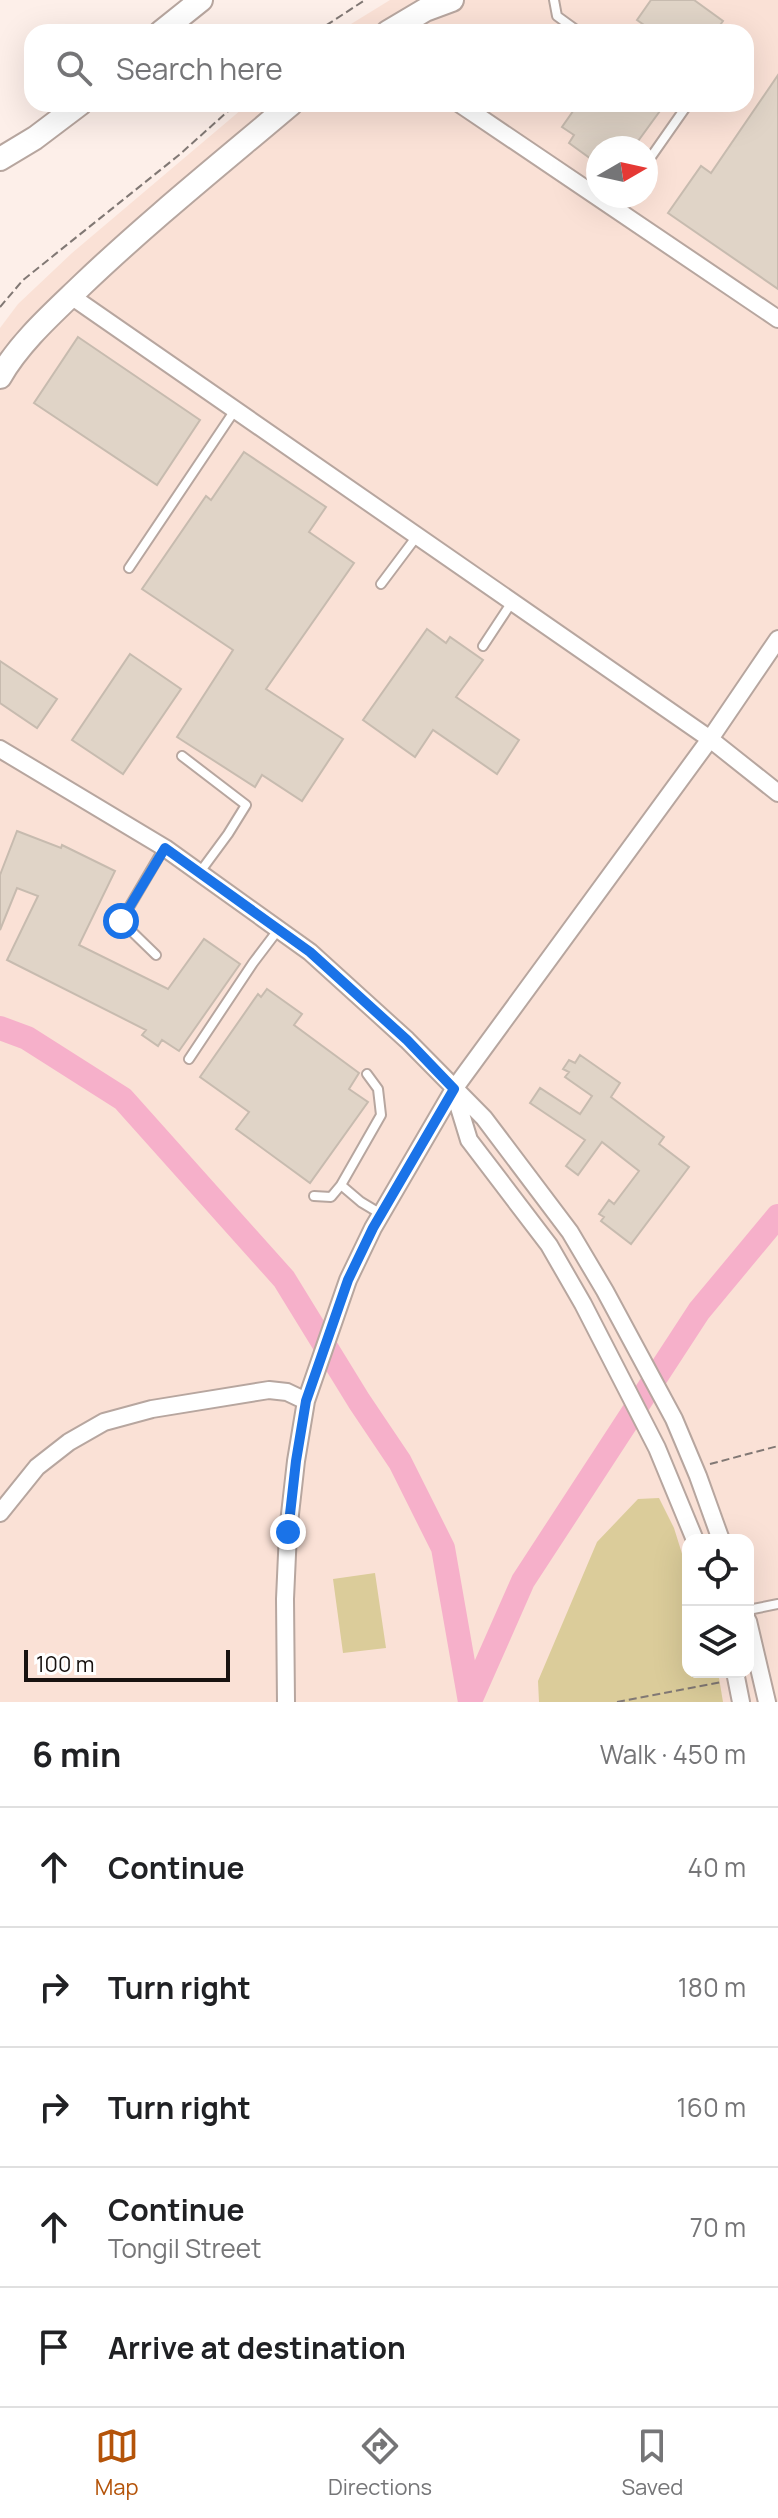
<!DOCTYPE html>
<meta charset="utf-8">
<style>
body{margin:0;font-family:Manrope,sans-serif;background:#f6f6f6;color:#202124}
.controls{position:absolute;right:24px;bottom:24px;display:grid;overflow:hidden;border-radius:16px;box-shadow:0 8px 32px #0002}
.controls button{width:72px;height:72px;display:grid;place-items:center;padding:0;border:0;border-bottom:2px solid #e0e0e0;background:#fff;color:#202124;font:40px sans-serif}
.compass{position:absolute;left:586px;top:136px;width:72px;height:72px;border-radius:50%;background:#fff;box-shadow:0 8px 32px #0002;rotate:81deg}
.scale{position:absolute;left:24px;bottom:20px;width:206px;box-sizing:border-box;padding-left:8px;border:4px solid #181210;border-top:0;font-size:22px;line-height:28px;white-space:nowrap;color:#181210;-webkit-text-stroke:6px #fff;paint-order:stroke}
.stop{position:absolute;width:24px;height:24px;margin:-18px;border:6px solid #1a73e8;border-radius:50%;background:#fff}
.stop.end{background:#1a73e8;border-color:#fff;box-shadow:0 2px 8px #0008}
.list{margin:0;padding:0;list-style:none}
h2{display:flex;justify-content:space-between;align-items:center;height:104px;margin:0;padding:0 32px;font-size:34px}
h2 small{font-size:26px;font-weight:400;color:#757577}
.list li{display:grid;grid-template-columns:52px 1fr auto;gap:24px;align-items:center;box-sizing:border-box;height:120px;padding:0 32px;border-top:2px solid #e0e0e0}
.list b{display:block;font-size:30px;white-space:nowrap}
.list p{margin:0;font-size:26px;white-space:nowrap;color:#757577}
.list em{font-size:26px;font-style:normal;color:#757577}
.icon{flex:none;width:44px;height:44px;fill:none;stroke:currentColor;stroke-width:2;stroke-linecap:round;stroke-linejoin:round}
.map{position:relative;flex:none;width:778px;height:1702px;overflow:hidden}
.search{position:absolute;background:#fff;box-shadow:0 8px 32px #0002;left:24px;right:24px;top:24px;height:88px;display:flex;align-items:center;gap:20px;box-sizing:border-box;padding:0 28px;border-radius:24px;color:#757577;font-size:30px}
.sheet{height:704px;background:#fff}
nav{display:flex;justify-content:space-around;align-items:center;box-sizing:border-box;height:112px;border-top:2px solid #e0e0e0;background:#fff;font-size:22px;color:#757577}
nav a{display:grid;justify-items:center;gap:4px}
nav .on{color:#b45309}
.map>svg:first-child{display:block}
.built{fill:#fae1d6;fill-rule:evenodd}
.green{fill:#dbcc9a}
.lines{fill:none;stroke-linecap:round;stroke-linejoin:round}
.river{stroke:#f6b0ca;stroke-width:24}
.building{fill:#e0d4c7;stroke:#c7bbaf;stroke-width:2}
.lane-casing{stroke:#b7a69f;stroke-width:12}
.street-casing{stroke:#b7a69f;stroke-width:20}
.secondary-casing{stroke:#b7a69f;stroke-width:26}
.path{stroke:#817874;stroke-width:2;stroke-dasharray:8 4;stroke-linecap:butt}
.lane{stroke:#fff;stroke-width:8}
.street{stroke:#fff;stroke-width:16}
.secondary{stroke:#fff;stroke-width:22}
.route{stroke:#1a73e8;stroke-width:10}
</style>
<div class="map">
<svg width="778" height="1702" viewBox="0 0 778 1702">
<rect width="100%" height="100%" fill="#fdefe9"/>
<path class="built" d="M390,0H778V1702H0V328L18,304L72,253L248,104H746V32H338ZM598,148H646V196H598ZM688,1540H748V1672H688Z"/>
<path class="green" d="M659,1498L674,1528L688,1573V1672H718L723,1702H539L538,1681L597,1542L638,1499Z
M375,1573L386,1648L343,1653L333,1579Z"/>
<g class="lines">
<path class="river" d="M0,1028L27,1038L123,1099L284,1279L359,1401L400,1462L443,1548L470,1702
M470,1701L523,1581L699,1311L778,1216"/>
</g>
<path class="building" d="M651,0H694L723,21L715,32H654L637,20Z
M778,75V289L668,213L701,166L711,173Z
M578,104H665L633,148H598V164L569,143L574,135L562,127Z
M78,337L200,420L157,485L34,403Z
M244,452L326,507L309,532L354,563L266,689L343,739L302,801L262,775L255,787L177,737L233,650L142,589L206,496L211,500Z
M427,629L446,643L450,637L483,660L456,697L519,740L497,774L433,730L415,757L363,720Z
M130,654L181,689L123,774L72,740Z
M0,661L57,699L37,728L0,703Z
M17,831L61,848L62,845L115,871L79,945L168,989L204,939L240,964L179,1051L162,1040L158,1046L142,1035L146,1030L7,960L38,896L17,888L0,930V875Z
M267,989L302,1014L294,1025L359,1073L349,1089L368,1102L310,1183L236,1129L249,1112L200,1077L258,994L261,997Z
M580,1055L620,1083L611,1097L664,1137L659,1144L689,1167L631,1244L601,1221L604,1217L599,1214L609,1200L614,1204L639,1171L602,1142L578,1175L566,1166L585,1140L530,1103L540,1088L580,1114L592,1096L565,1077L569,1072L563,1069L569,1060L575,1063Z"/>
<g class="lines">
<defs>
<path id="lane" d="M554,0L557,16L579,32
M646,164L688,104
M617,210L624,196
M129,568L235,410
M381,584L417,536
M483,646L512,602
M182,756L246,805L228,834L200,872
M156,955L121,921L164,848
M189,1059L253,963L278,930
M341,1185L361,1202L381,1214
M314,1196L331,1197L341,1185L381,1115L378,1089L367,1074
M748,1610L778,1604"/>
<path id="street" d="M460,104L778,319
M71,296L710,739L778,793
M0,749L165,848L310,952L407,1040L484,1118L570,1232L605,1291L674,1419L698,1476L721,1540
M454,1091L469,1140L549,1245L583,1304L657,1448L695,1540
M0,1513L37,1467L69,1442L104,1422L152,1409L269,1390L287,1392L306,1401
M748,1621L767,1702
M735,1672L741,1702
M286,1702L285,1599L288,1532L296,1461L306,1401L348,1280L373,1228L454,1089L710,739L778,639"/>
<path id="secondary" d="M161,32L201,0
M388,32L425,10L452,0
M0,159L35,138L80,104
M0,377C20,342 53,313 82,285C148,222 220,164 291,104"/>
</defs>
<use href="#lane" class="lane-casing"/>
<use href="#street" class="street-casing"/>
<use href="#secondary" class="secondary-casing"/>
<path class="path" d="M316,32L365,0
M0,307L23,280L179,155L236,104
M710,1464L778,1446
M617,1702L722,1682"/>
<use href="#lane" class="lane"/>
<use href="#street" class="street"/>
<use href="#secondary" class="secondary"/>
</g>
<g class="lines">
<path class="route" d="M121,921L165,848L310,952L407,1040L454,1089L373,1228L348,1280L306,1401L296,1461L288,1532"/>
</g>
</svg>
<div class="controls">
<button><svg class="icon" aria-label="locate" viewBox="0 0 24 24"><circle cx="12" cy="12" r="6"/><path d="M12 2v4M12 18v4M2 12h4M18 12h4"/></svg></button>
<button><svg class="icon" aria-label="layers" viewBox="0 0 24 24"><path d="M12 4l9 5-9 5-9-5zM3 14l9 5 9-5"/></svg></button>
</div>
<svg class="compass" viewBox="-18 -18 36 36"><path d="M0-13l5 13h-10z" fill="#e53935"/><path d="M0 13l5-13h-10z" fill="#757577"/></svg>
<div class="scale">100 m</div>
<div class="stop" style="left:121px;top:921px"></div>
<div class="stop end" style="left:288px;top:1532px"></div>
<div class="search"><svg class="icon" aria-label="search" viewBox="0 0 24 24"><circle cx="10" cy="10" r="6"/><path d="M15 15l6 6"/></svg>Search here</div>
</div>
<section class="sheet">
<h2>6 min<small>Walk · 450 m</small></h2>
<ul class="list">
<li><svg class="icon" aria-label="ahead" viewBox="0 0 24 24"><path d="M12 20V5M6 11l6-6 6 6"/></svg><div><b>Continue</b></div><em>40 m</em></li>
<li><svg class="icon" aria-label="right" viewBox="0 0 24 24"><path d="M7 20v-9h11M14 6l5 5-5 5"/></svg><div><b>Turn right</b></div><em>180 m</em></li>
<li><svg class="icon" aria-label="right" viewBox="0 0 24 24"><path d="M7 20v-9h11M14 6l5 5-5 5"/></svg><div><b>Turn right</b></div><em>160 m</em></li>
<li><svg class="icon" aria-label="ahead" viewBox="0 0 24 24"><path d="M12 20V5M6 11l6-6 6 6"/></svg><div><b>Continue</b><p>Tongil Street</p></div><em>70 m</em></li>
<li><svg class="icon" aria-label="arrive" viewBox="0 0 24 24"><path d="M6 21V4h12l-3 4 3 4H6"/></svg><div><b>Arrive at destination</b></div></li>
</ul>
</section>
<nav>
<a class="on"><svg class="icon" aria-label="map" viewBox="0 0 24 24"><path d="M3 6l6-2 6 2 6-2v14l-6 2-6-2-6 2zM9 4v14M15 6v14"/></svg>Map</a>
<a><svg class="icon" aria-label="directions" viewBox="0 0 24 24"><path d="M12 3l9 9-9 9-9-9zM9 14v-3h6M13 9l2 2-2 2"/></svg>Directions</a>
<a><svg class="icon" aria-label="saved" viewBox="0 0 24 24"><path d="M7 4h10v16l-5-4-5 4z"/></svg>Saved</a>
</nav>
